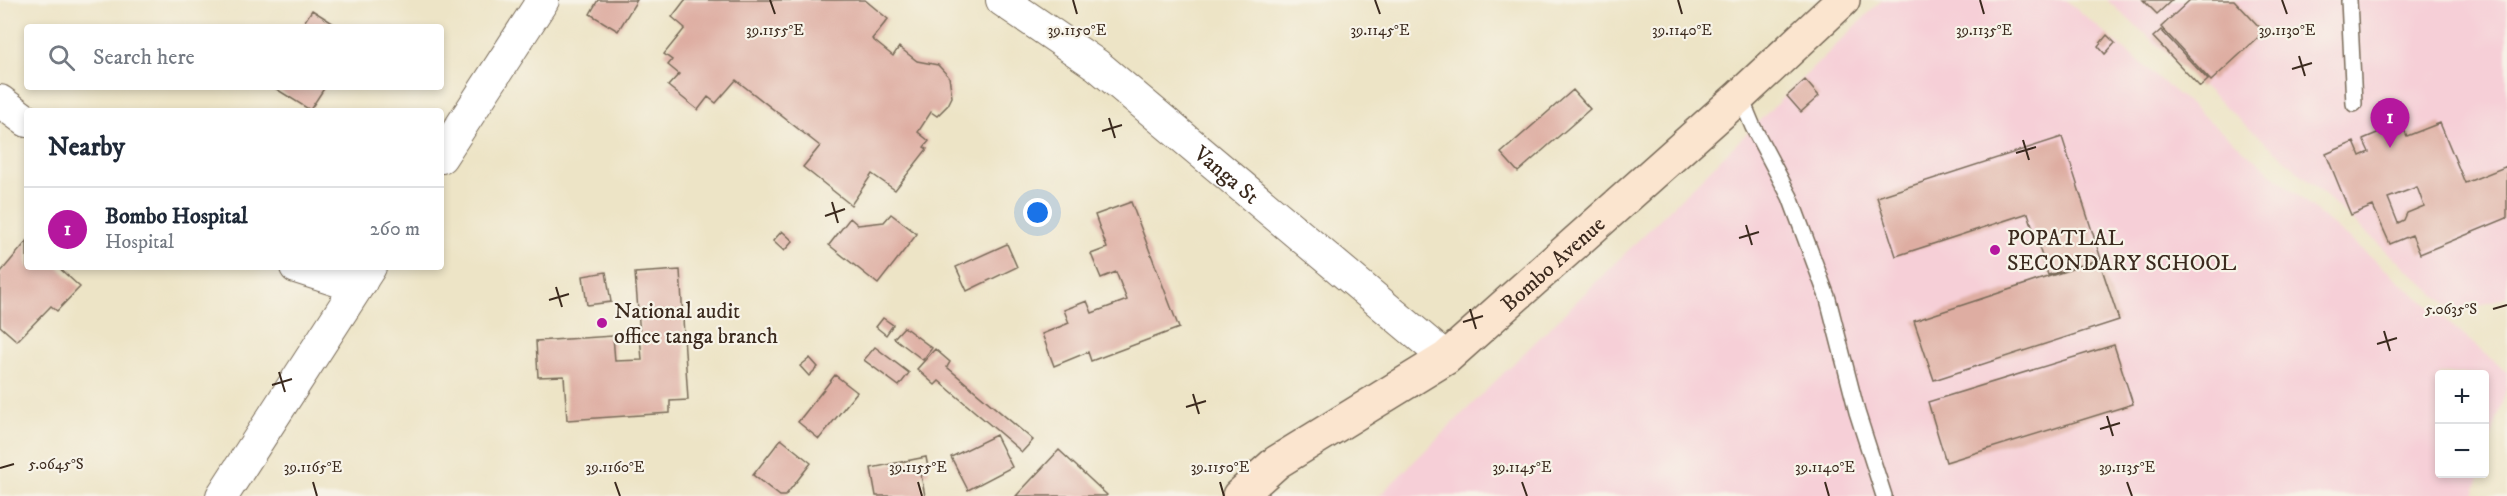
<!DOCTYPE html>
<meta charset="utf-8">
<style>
body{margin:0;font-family:"IM FELL DW Pica",serif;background:#f2f2f3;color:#1f2937}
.controls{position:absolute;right:18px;bottom:18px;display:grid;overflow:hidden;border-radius:6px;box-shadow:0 3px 9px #0003}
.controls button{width:54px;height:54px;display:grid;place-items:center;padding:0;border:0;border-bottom:2px solid #e0e1e3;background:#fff;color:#1f2937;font:30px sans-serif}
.you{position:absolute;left:1038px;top:213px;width:21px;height:21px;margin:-15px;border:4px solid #fff;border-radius:50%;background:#1a73e8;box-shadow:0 0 0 9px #1a73e833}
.badge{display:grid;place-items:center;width:39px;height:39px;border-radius:50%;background:#b5179e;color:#fff;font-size:20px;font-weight:700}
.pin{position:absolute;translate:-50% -50px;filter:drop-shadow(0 2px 3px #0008)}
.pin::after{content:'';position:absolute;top:32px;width:21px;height:18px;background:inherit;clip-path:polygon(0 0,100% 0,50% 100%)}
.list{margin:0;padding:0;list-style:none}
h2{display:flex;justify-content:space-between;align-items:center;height:78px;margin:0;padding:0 24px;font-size:26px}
h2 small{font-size:20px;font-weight:400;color:#747a83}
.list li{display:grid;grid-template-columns:39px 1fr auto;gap:18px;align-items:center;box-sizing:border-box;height:84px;padding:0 24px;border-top:2px solid #e0e1e3}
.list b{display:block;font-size:22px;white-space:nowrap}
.list p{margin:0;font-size:20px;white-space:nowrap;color:#747a83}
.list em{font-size:20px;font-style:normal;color:#747a83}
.icon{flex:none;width:33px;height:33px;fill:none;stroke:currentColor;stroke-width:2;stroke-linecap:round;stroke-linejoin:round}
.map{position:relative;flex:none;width:2507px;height:496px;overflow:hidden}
.search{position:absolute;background:#fff;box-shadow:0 3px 9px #0003;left:24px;top:24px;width:420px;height:66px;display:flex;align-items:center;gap:15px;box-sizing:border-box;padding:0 21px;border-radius:6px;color:#747a83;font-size:22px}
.panel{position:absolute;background:#fff;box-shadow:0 3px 9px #0003;left:24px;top:108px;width:420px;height:162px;border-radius:6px}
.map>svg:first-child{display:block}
.built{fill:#f6cfd7}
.building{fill:#deada2;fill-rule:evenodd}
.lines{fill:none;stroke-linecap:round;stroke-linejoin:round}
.lane-casing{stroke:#796b59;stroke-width:18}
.street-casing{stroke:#796b59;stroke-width:34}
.secondary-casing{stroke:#796b59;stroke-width:36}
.lane{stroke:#fff;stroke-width:15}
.street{stroke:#fff;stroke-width:32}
.secondary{stroke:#fbe5cf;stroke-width:33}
.ticks{fill:none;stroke:#3b2a1e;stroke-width:2}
.poi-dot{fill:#b5179e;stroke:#f7f3e8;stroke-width:2}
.labels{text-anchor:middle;stroke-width:4.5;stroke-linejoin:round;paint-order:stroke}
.street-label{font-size:22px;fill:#3b2a1e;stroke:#f7f3e8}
.poi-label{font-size:22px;fill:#3b2a1e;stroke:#f7f3e8;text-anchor:start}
.ticks-label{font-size:15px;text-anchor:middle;fill:#3b2a1e;stroke:#f7f3e8;stroke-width:4.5;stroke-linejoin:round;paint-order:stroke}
</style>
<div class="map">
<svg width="2507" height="496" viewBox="0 0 2507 496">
<rect width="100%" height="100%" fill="#f7f3e8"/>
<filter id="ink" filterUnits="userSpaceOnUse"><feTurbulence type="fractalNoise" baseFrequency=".0167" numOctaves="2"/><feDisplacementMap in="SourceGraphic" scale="12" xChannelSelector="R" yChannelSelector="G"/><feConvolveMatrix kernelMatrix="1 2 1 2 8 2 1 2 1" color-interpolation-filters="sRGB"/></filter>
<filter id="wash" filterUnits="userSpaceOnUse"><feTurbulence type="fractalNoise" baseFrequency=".008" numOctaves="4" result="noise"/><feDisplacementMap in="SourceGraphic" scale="24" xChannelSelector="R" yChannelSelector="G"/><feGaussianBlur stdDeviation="1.35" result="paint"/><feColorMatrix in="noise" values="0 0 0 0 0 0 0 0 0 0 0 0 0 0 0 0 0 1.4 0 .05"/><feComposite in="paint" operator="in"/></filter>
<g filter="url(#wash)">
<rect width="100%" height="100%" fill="#ede4c6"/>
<path class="built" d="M1882,0H2066L2507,372V387L2485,459L2484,374H2440V474H2480L2473,496H1379Z
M2107,0H2507V296L2457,314Z"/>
<g id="blocks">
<path class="building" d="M598,0H637L618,31L590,14Z
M685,0H865L888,19L872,39L893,56L899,47L917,61L938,65L949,77L952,97L948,105L937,116L931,112L918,132L929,141L924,147L927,149L895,190L872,174L851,205L803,167L820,146L736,80L716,103L708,97L698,110L668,86L679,74L668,65L672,60L664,54L685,28L672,17Z
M2143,0H2172L2157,14Z
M2190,0H2234L2264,32L2211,81L2161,27Z
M312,10L339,27H301Z
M2161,30L2208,80L2200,87L2153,37Z
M2107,35L2115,43L2105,54L2098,46Z
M1805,80L1819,96L1801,112L1787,96Z
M273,87H325L310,110Z
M1573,90L1590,109L1518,172L1501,153Z
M2401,123L2407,136L2440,123L2465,183L2507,166V218L2420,254L2412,235L2390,244L2373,206L2351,215L2326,154L2354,142L2360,156L2369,152L2363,139ZM2417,187L2424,206L2407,213L2404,220L2398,223L2388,198Z
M2062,137L2101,259L2048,275L2028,213L1896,256L1877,197Z
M1131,202L1179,328L1091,361L1088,352L1054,366L1042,334L1069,323L1064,310L1087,301L1092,313L1127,300L1116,272L1101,278L1091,254L1107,248L1095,215Z
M891,214L917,234L878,284L829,245L850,218L858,225L884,222Z
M782,231L793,241L784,251L773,241Z
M27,241V267H58L80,287L57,311L51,306L17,341L0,326V273Z
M1007,244L1017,267L967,291L956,267Z
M2099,260L2119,320L1934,380L1914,321Z
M680,270L688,400L670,401V413L567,420L564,376L538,377L536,341L613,336L615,361L642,360L635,273Z
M606,272L611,302L587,305L583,276Z
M883,318L893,325L886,335L876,327Z
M904,327L932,348L923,360L894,338Z
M2114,345L2133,404L1946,462L1928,402Z
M875,347L909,373L899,386L864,360Z
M935,349L950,362L947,367L1033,440L1022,452L939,381L935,385L917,369Z
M810,358L818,367L809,376L800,366Z
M835,375L857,392L819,439L798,422Z
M996,435L1012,467L968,490L951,457Z
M781,439L811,463L785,496H780L753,475Z
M1059,450L1107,495L1106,496H1016Z
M926,457L929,473L921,475L925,496H876L871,468Z"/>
</g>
</g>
<g filter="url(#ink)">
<use href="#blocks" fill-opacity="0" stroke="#796b59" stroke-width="1.5"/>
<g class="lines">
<defs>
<path id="lane" d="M2349,0L2354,104
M1740,96L1753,127L1790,197L1828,299L1857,412L1884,496"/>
<g id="street">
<path id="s1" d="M1002,0L1097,65L1446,358"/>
<path d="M0,101L27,121"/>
<path d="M441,157L543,0"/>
<path d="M296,267L346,283L361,282"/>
<path d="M222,496L370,267"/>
</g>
<g id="secondary">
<path id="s2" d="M1239,496L1277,462L1446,358L1740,96L1843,0"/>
</g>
</defs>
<use href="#lane" class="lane-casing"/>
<use href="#street" class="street-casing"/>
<use href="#secondary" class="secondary-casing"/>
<use href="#lane" class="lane"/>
<use href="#street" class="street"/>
<use href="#secondary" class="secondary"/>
</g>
</g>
<path class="ticks" d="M770,0L775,14M1073,0L1077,14M1375,0L1380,14M1678,0L1682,14M1980,0L1984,14M2282,0L2287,14M2299,56L2305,76M2292,69L2312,63M1109,118L1115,138M1102,131L1122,125M2023,140L2029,160M2016,153L2036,147M832,202L838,223M825,216L845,209M1746,225L1752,245M1739,238L1759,232M556,287L562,307M549,300L569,294M1470,309L1476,329M2493,309L2507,305M1463,322L1483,316M2384,331L2390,351M2377,344L2397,338M279,372L285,392M272,385L292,379M1193,394L1199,414M1186,407L1206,401M2107,416L2113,436M2100,429L2120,423M0,468L14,464M313,482L317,496M615,482L620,496M918,482L922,496M1220,482L1224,496M1522,482L1527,496M1825,482L1829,496M2127,482L2132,496"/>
<g class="poi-dot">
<circle cx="1995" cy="250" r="6"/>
<circle cx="602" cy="323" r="6"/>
</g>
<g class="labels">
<g class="street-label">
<text dy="8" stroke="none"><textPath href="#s1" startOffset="285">Vanga St</textPath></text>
<text dy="8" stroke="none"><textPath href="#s2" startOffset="392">Bombo Avenue</textPath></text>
</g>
<g class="poi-label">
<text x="2007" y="245">POPATLAL<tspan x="2007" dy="25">SECONDARY SCHOOL</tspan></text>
<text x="614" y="318">National audit<tspan x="614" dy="25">office tanga branch</tspan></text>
</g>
</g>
<g class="ticks-label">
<text x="775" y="35">39.1155°E</text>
<text x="1077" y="35">39.1150°E</text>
<text x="1380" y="35">39.1145°E</text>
<text x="1682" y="35">39.1140°E</text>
<text x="1984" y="35">39.1135°E</text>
<text x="2287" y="35">39.1130°E</text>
<text x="2451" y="314">5.0635°S</text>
<text x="56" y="469">5.0645°S</text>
<text x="313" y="472">39.1165°E</text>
<text x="615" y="472">39.1160°E</text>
<text x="918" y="472">39.1155°E</text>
<text x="1220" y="472">39.1150°E</text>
<text x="1522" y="472">39.1145°E</text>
<text x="1825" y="472">39.1140°E</text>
<text x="2127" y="472">39.1135°E</text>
</g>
</svg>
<div class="controls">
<button>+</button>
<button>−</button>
</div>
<div class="you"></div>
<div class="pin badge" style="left:2390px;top:148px">1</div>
<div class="search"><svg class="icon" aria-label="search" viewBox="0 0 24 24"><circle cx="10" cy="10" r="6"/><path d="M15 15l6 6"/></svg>Search here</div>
<section class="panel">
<h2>Nearby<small></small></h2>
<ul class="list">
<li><span class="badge">1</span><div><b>Bombo Hospital</b><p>Hospital</p></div><em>260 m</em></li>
</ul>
</section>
</div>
